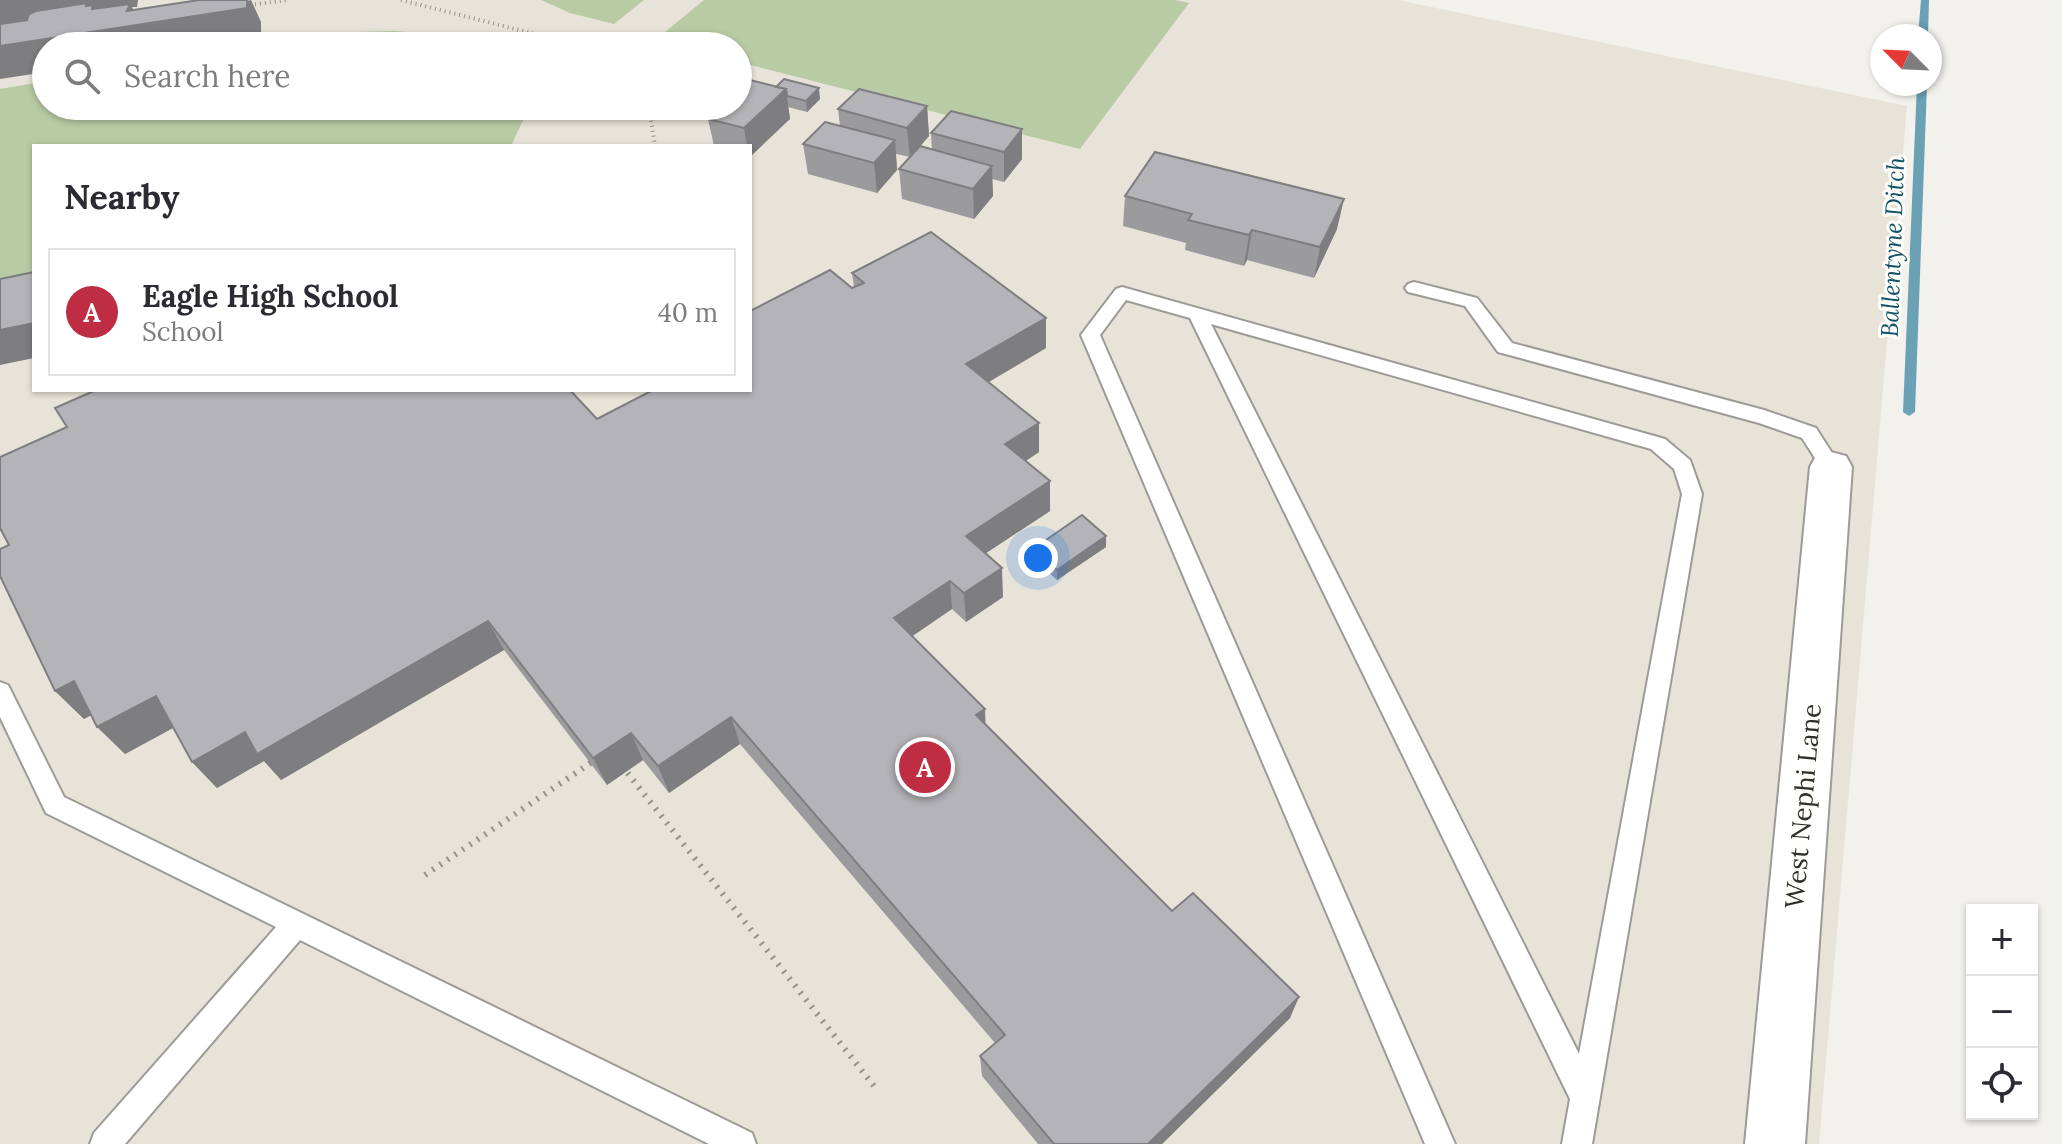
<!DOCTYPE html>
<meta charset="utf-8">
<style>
body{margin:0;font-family:Lora,serif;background:#f7f7f7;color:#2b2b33}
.controls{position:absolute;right:24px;bottom:24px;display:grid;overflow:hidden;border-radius:0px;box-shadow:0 2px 6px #0004}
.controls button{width:72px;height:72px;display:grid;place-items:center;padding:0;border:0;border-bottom:2px solid #e1e1e2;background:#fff;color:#2b2b33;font:40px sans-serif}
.compass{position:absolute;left:1870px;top:24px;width:72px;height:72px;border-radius:50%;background:#fff;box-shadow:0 2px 6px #0004;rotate:294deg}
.you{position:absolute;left:1038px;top:558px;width:28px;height:28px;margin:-20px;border:6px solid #fff;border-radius:50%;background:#1a73e8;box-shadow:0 0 0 12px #1a73e833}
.badge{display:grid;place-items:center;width:52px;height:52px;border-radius:50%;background:#be2d42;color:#fff;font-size:26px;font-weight:700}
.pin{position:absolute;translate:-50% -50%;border:4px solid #fff;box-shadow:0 2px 8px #0006}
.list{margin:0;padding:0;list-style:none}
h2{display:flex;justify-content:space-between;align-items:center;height:104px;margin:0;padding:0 32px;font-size:34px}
h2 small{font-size:26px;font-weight:400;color:#7c7c81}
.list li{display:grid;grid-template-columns:52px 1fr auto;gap:24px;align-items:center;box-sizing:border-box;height:128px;margin:0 16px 16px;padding:0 16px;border:2px solid #e1e1e2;border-radius:0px}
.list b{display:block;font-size:30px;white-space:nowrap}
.list p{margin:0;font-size:26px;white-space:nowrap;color:#7c7c81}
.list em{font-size:26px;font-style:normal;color:#7c7c81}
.icon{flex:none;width:44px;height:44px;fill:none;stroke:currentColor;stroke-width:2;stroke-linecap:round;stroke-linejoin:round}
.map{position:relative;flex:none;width:2062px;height:1144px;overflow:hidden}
.search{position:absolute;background:#fff;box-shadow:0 2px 6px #0004;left:32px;top:32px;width:720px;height:88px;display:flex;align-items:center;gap:20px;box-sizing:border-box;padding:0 28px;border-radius:44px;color:#7c7c81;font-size:30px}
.panel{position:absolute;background:#fff;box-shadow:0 2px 6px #0004;left:32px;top:144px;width:720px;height:248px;border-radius:0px}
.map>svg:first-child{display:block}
.built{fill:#e8e3d8;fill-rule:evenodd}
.green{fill:#b9cba5}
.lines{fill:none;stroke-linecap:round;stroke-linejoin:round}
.stream{fill:#6aa1b5;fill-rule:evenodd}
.service-casing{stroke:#9c9b97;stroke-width:4}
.minor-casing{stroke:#9c9b97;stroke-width:4}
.path-far1{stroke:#92928e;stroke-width:4;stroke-dasharray:1 4;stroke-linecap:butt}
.path{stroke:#92928e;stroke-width:6;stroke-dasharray:2 7;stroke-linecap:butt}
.service{fill:#fff;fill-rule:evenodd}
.minor{fill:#fff;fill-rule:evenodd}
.wall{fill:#9b9b9e}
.shaded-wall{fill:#7e7e81}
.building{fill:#b4b4b8;stroke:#7e7e81;stroke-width:2}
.labels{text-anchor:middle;stroke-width:6;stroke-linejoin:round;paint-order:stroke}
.far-water-label{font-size:24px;font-style:italic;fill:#105367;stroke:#fffefb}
.street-label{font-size:26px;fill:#2f2f2d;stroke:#fffefb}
</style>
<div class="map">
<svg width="2062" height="1144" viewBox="0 0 2062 1144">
<rect width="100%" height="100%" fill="#f2f1ec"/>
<path class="built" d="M0,0H1398L1907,106L1819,1144H0ZM46,46H738V106H46ZM34,146H750V390H34Z"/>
<path class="green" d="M541,0H644L614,24L570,13Z
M704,0H1175L1189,3L1080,149L738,62V46H675L654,41Z
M395,31L428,34L474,46H264L360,32Z
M46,81V106H525V116L511,146H34V301L0,308V89Z"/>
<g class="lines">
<path class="stream" d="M1921,0H1929L1928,36H1918Z
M1917,84H1927L1915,412L1909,416L1903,412Z"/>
<defs>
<path id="service" d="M1414,282L1477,298L1512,343L1764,410L1816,428L1841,467L1838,472H1824L1802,438L1759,423L1498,352L1465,306L1408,292L1405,288L1408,284Z
M1122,287L1665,439L1690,460L1702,494L1592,1144H1562L1570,1099L1190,318L1126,300L1100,335L1455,1144H1425L1081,335L1116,289ZM1211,324L1651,449L1674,469L1682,494L1579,1054Z
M0,682L8,685L64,797L752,1133L756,1144H709L300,940L125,1144H90L94,1133L276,927L46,813L0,717Z"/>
<path id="minor" d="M1831,452L1846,456L1852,467L1805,1144H1745L1810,467L1816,456Z"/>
</defs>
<use href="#service" class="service-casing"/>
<use href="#minor" class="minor-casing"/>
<path class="path-far1" d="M401,0L582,46
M250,5L287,0
M649,106L655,146"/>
<path class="path" d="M622,766L874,1086
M425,875L595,760"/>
<use href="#service" class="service"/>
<use href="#minor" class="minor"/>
</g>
<path class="wall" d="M738,91L820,99L807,112L788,107L790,119L750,146H714L708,119L718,109L709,106H738Z
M927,106L929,136L920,146L932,150L931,133L951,111L1022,159L1004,182L992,179L993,196L974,219L902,199L899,169L910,157L896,154L897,170L877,193L808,174L803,144L840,126L838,109Z
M1125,196L1337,229L1314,278L1247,260L1244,266L1185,250L1186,243L1123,226Z
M852,273L1046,348L989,382L1039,423V452L1026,461L1050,481V511L986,553L1003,597L966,622L952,609L912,636L986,725L1172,911L1290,1018L1162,1144H1038L982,1076L980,1056L995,1043L740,744L669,793L643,760L607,785L504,650L281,780L264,761L217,788L192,762L173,728L125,754L91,715L84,719L55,691L597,419L854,287Z
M1106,536V547L1057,580L1033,559V549Z"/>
<path class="shaded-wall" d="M0,0H138L137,7H132L141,25L251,0L261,22V37L206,46H46V72L0,79Z
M819,88L820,99L807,112L806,101Z
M786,89L790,119L750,157V146H747L744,128Z
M927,106L929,136L910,158L907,128Z
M1022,129V159L1004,182V152Z
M895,140L897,170L877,193L874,163Z
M992,166L993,196L974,219L973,189Z
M1344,199L1337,229L1314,278L1320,247Z
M1252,230L1247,260L1244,266L1249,235Z
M1046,318V348L968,394L966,364Z
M34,323V358L0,365V330Z
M1039,423V452L1006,473L1005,444Z
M1050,481V511L968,565L966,536Z
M1106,536V547L1057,580V570Z
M1002,568L1003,597L966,622L964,593Z
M950,581L952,609L898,646L894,618Z
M488,621L504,650L281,780L264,761L217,788L192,762L245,732Z
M74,681L102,709L84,719L55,691Z
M156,696L182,723L125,754L97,727Z
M985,709L986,736L976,715Z
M731,717L740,744L669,793L658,766Z
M631,733L643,760L607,785L593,758Z
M1299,997L1290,1018L1162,1144H1148Z"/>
<path class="building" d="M199,0H247V8L0,46V24L27,20L29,14L36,11L87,3L86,6L93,5L92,9L130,4L127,11Z
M784,79L819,88L806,101L787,96L786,89L776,87Z
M750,80L786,89L744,128L708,119L722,106H738V91Z
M859,89L927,106L907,128L838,109Z
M951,111L1022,129L1004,152L931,133Z
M825,122L895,140L874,163L803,144Z
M920,146L992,166L973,189L899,169Z
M1155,152L1344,199L1320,247L1252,230L1249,235L1188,220L1192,214L1125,196Z
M931,232L1046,318L966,364L1039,423L1005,444L1050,481L966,536L1002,568L964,593L950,581L894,618L985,709L976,715L1172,911L1193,893L1299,997L1148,1144H1054L980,1056L1005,1035L731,717L658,766L631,733L593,758L488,621L257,754L245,732L192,762L156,696L97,727L74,681L55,691L0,576V549L9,545L0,528V457L67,427L55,408L96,390H570L597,419L653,390H750V311L830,270L852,288L864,283L852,273Z
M34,272V323L0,330V279Z
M1082,515L1106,536L1057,570L1033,549Z"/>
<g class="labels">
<g class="far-water-label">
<text transform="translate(1893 247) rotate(-88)" y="8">Ballentyne Ditch</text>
</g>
<g class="street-label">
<text transform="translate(1803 806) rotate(-85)" y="9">West Nephi Lane</text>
</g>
</g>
</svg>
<div class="controls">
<button>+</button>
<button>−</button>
<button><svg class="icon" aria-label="locate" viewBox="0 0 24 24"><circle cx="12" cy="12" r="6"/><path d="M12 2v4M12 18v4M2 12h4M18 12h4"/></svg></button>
</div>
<svg class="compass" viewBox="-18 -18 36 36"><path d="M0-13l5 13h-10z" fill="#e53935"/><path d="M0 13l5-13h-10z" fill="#7c7c81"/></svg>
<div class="you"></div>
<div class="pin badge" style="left:925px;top:767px">A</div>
<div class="search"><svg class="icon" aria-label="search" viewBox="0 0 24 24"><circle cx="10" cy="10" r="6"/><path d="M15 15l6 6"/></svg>Search here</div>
<section class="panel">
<h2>Nearby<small></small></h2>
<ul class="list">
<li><span class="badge">A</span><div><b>Eagle High School</b><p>School</p></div><em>40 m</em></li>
</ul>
</section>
</div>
